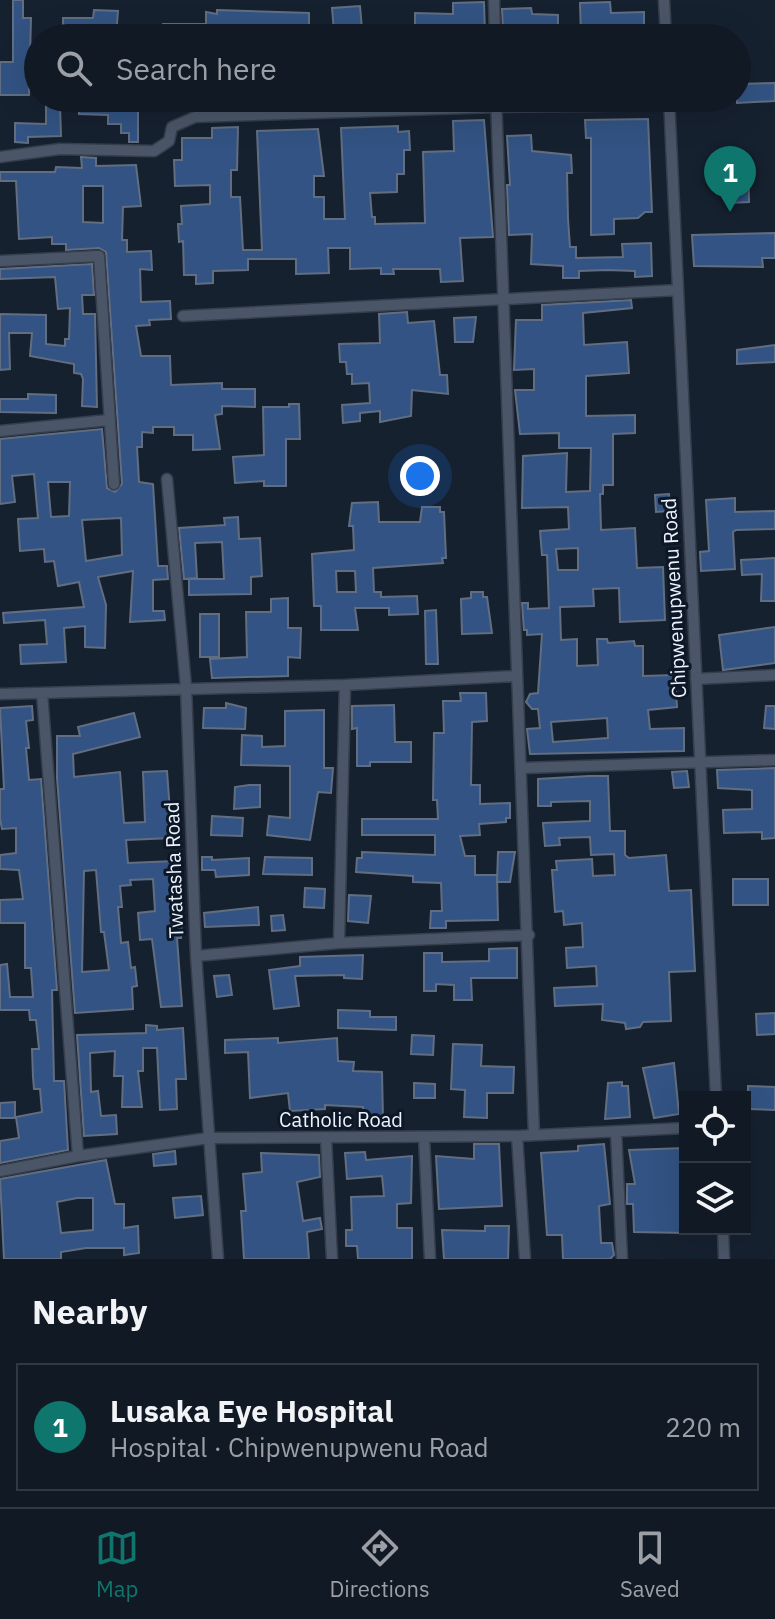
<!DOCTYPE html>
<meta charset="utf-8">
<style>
body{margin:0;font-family:"IBM Plex Sans",sans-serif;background:#19222c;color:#f1f3f6}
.controls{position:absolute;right:24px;bottom:24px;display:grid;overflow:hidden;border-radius:0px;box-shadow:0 8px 32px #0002}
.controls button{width:72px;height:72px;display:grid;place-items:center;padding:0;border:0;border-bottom:2px solid #303841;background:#101924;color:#f1f3f6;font:40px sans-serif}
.you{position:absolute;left:420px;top:476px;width:28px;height:28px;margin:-20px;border:6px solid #fff;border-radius:50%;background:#1a73e8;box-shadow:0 0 0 12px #1a73e833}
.badge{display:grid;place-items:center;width:52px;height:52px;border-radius:50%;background:#0f766e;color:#fff;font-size:26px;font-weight:700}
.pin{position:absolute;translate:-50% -66px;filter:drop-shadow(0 2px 4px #0008)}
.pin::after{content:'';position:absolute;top:42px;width:28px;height:24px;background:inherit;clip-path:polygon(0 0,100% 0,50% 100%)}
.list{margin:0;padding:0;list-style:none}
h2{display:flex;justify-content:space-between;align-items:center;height:104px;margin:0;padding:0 32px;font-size:34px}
h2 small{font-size:26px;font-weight:400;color:#9ca0a6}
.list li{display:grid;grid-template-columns:52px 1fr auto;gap:24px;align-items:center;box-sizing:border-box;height:128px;margin:0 16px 16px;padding:0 16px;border:2px solid #303841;border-radius:0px}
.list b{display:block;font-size:30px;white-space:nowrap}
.list p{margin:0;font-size:26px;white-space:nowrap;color:#9ca0a6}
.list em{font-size:26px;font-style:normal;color:#9ca0a6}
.icon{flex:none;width:44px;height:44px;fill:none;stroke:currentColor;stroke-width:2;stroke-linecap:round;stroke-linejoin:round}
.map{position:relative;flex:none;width:775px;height:1259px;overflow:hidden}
.search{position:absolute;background:#101924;box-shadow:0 8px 32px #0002;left:24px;right:24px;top:24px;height:88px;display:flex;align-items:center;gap:20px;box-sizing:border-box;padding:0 28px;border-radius:44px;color:#9ca0a6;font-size:30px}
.sheet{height:248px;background:#101924}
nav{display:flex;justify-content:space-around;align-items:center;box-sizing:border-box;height:112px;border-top:2px solid #303841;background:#101924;font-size:22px;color:#9ca0a6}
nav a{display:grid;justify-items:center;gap:4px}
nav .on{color:#0f766e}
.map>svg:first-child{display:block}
.building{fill:#325383;stroke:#616e81;stroke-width:2;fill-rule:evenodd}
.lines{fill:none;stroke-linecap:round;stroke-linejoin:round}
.street-casing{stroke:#363d4b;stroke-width:13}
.street{stroke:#4a5668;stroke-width:10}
.labels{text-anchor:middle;stroke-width:6;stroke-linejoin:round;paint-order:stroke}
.street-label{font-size:20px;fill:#ebf3fe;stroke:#0d1726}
</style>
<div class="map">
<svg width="775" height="1259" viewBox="0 0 775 1259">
<rect width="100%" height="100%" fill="#162130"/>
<path class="building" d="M13,0H23V18H31L29,95H0V62H13Z
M484,2L485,33L415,36V13L453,14V3Z
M610,2L611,13L644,12V25L629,26L628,38H581L580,3Z
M360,6L362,29L334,32L332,8Z
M531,8L532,14L558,15V31L553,30V38H532V28L503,29L502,9Z
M94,10L118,11L116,37L79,35V38H63V18H93Z
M217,10L309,13V33H230V38H163V24H206V12L217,14Z
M775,83V101L737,103V84Z
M79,104L138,108V142H129V133H121V124H108V115L79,114Z
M60,105L61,136L28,137V143L15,142V123L46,124V106Z
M648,119L652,212H645L638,218L614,219V234L591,235V138H586L585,120Z
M484,120L493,237L460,238L463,281L441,282L440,269H393L394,274H381V268L350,269V248H328L329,273L296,274V259H248V270L213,271V283L196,284V275H184L183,241L179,242L178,224H182L181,206L210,204V185L175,186L174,160H182V138H212V128L238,127L237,170H231V197H240L243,250H262L257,131L318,129L324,176H314V197H324V219H345L341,128L398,126V132L409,131L410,150H404V174H397V192L370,193L372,217H375V224L425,223L423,152L454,151L453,121Z
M531,135L532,151L571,155L572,173H567L568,219L570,247H576V258L623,257L622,244L651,243L652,276L635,277V271L607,270L579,271V278H563V266L531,264L532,234L509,235L507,185H510L507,136Z
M729,156H748L749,202L730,203Z
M81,157L96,158V166L136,165L141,206L123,207L122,240H127V252L151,251L152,270L140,269L141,302L170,301L171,319L149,320L150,325L136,326L141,356H170L171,385L222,383V389H255V407L222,406V414L215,415L220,449L193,450V435H174V427H153V433L142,432V447H137L139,482L153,484L158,566H167L168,579L153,580V611H164L165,620L130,622L133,571L98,577L106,605L105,648L85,647V626L64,628L66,662L21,664L20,645L47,644L45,620L4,623L3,613L84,607L79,582L58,586L54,561L45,562L44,549L20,551L18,519L38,518L34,474L12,476L15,502L0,504V439L102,429L107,488L115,492L122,484L106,252L99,248L66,250V244H52V237L19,239L16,181H0V172H55L56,167L82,168ZM83,186H103V223L83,222ZM48,482H70L69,516L51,517ZM121,518L122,555L86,561L82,520Z
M775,233V258H762L763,267L694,266L692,235Z
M92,264L94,295H82L83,314H95L97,407L82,406L83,379L81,374L74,373V364L30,356L32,333H9L10,369L0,370V314L46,315V344L65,346V339H69L70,308L58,309L55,277L0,279V269Z
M631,300L632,308L583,313L584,345L627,342L629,373L586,376V416L635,415V433L613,434V485H603V494H600L601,530L635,528L637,568L663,567L665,620L620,622L619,588L593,589L594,606L560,607L561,640L577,639V666L598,665L597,639H607L608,643L634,641L635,646H643V676L675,675L677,707L648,710L650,729L684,728V751L530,754L527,729L540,728L538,709H532L526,702L530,694L538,693L542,634L527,635V630H524L522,603H528V609L549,608L547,555H542L540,531L569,529L568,507L522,508L523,456L567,453L566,492L590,491L591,448H559V433L520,434L515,390H534V369L514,370L516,320H542V305ZM578,548V570H558L556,549ZM607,718L608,738L553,742L551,722Z
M407,312L408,323L434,321L440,375H447L448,394L412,390L411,416L380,422V411L360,413V421L343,423L342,405L370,403L369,383L352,384V374H347L346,362H340L339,344L380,343L379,314Z
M476,317L473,342H455L454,318Z
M775,345V362L737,364V350Z
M28,394L56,395V413L0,412V399H28Z
M289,404H299L300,439H286V486H264V481L235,483L233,457L264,455L263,407H289Z
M669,494L670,511L656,512L655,495Z
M735,498V512L775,511V529L736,530L733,532L735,569L701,571L700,552L709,551L706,500Z
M378,502L379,522H420L422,507H440V512H444L446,558H442L443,563L373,568L374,592H381V597L417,596L418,614L389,615V608H355L358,630H321V606H314L312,554L354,550L353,526H349L352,503ZM336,571H355L356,592H337Z
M238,517L239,539L260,538L262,576L251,577V594L189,595V579H224L222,542L195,543L197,578L184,579L179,528L225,525L224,518Z
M775,558V601H761L762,574L742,575L741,560Z
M471,592H483V597H487L492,633L462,634L461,599L471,598Z
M288,598V628H301L300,658L288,657V676L212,678L210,659L247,657L246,612H271V599Z
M436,610L438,664H426L425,611Z
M200,614H219V657H200Z
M775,627V663L723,670L719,635Z
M460,693H486L487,721L472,722L471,785H480V804L510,803V818H506V822L479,824L480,835L460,836L465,856H475V875H497L498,920L446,921V928H430L431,911H442L441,883L413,882V876L356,872L357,858H362V852L435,855V835H362V819H438L437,800H433L434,733H444L443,701H461Z
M226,703L246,708L245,729L203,728L204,708H226Z
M394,705L395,742H411V762H370V766H357V728L352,729V706Z
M32,706L33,720L26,721L29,748H26L29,780L41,779L57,990H52L54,1081H64L68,1150L0,1163V1141L19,1138L16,1117L42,1112L40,1089H34L33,1077L32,1049H39L36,1020H30L29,1010H0V965L7,964L10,997H33L31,968H25V923H0V900L23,899L19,870L0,869V855L16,853V828L2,829L0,819V789H4L0,708Z
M766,706H775V729L764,728Z
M324,710V768H333L331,793L318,792L310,840L267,835L269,816L290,818V766L241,765L242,735L262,736V747L285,746V711Z
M134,713L140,737L73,754L74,777L120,772L124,823L145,822L143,772L167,771L172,838L126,840L128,863L174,861L177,910L180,909L182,921L181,938H177L182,1006L161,1007L152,939L140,940L138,913L155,911L153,879L130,880L131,885L120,886L122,907H118L121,943L128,942L131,968L135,967L137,986L132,987L133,1009L75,1013L57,778V736H80L78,727ZM96,870L101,932H104L109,970L82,972L84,871Z
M775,768V838L762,839V832L724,833L723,810L752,809V790L718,788L717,770Z
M687,771L689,787L674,788L672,772Z
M589,776H608L610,831H625V855L629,858L666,855L669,891L691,890L695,971L669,972L671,1021L643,1022L640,1027L626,1029L625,1023L602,1020L603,1004L555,1006L554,988L597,986L596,966L567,968L566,948L583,947L582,923L564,925L563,911L555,912L552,870H557L556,861L592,859L593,876L615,875L614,854L591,855L590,837L559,838L560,845L545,846L543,823L590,821V801L551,802V806H538V779Z
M249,785H260V807L234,809L235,787Z
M212,816L243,818L242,836L211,835Z
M498,852H515L510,882H497Z
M202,857H212V860L249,858V875L216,877L215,870H202Z
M265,857L312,858V875L263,874Z
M733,879H768V905H733Z
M305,888L325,889L324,908L304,907Z
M349,895L371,896L368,923L348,921Z
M258,907L259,925L205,927L204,913Z
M283,915L285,930L272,931L271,916Z
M517,948V978H471L472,1000H454V985L436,984V991H424V953H442V962L489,961V949Z
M363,955L362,979L344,978V975L295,976L299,1006L274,1009L269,970L300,966V957Z
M229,975L232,995L217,997L214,976Z
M338,1010L370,1011V1017H396V1030L338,1028Z
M775,1013V1034L757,1035L756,1014Z
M146,1025L157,1026V1030L183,1028L186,1079H176L177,1109L160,1110L157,1048H143V1071H138L142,1107H122L123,1076H114L115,1051L90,1053L91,1092L98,1091L101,1116L116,1115L117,1134L84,1136L77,1035L146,1033Z
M412,1035L434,1036L433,1055L411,1054Z
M278,1038V1043L337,1038L338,1061L354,1062L353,1071L382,1072L383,1120L364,1121L363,1107L325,1105V1109L290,1111L288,1093L250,1098L248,1052L225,1053V1040Z
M453,1044L482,1045L481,1066L514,1067L513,1093H487V1118L464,1117L465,1090L451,1089Z
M674,1063L679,1114L654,1118L643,1068Z
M622,1082V1086H628L630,1117L605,1119L608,1083Z
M414,1083L435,1084V1098H414Z
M748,1086L775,1087V1110L748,1109Z
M15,1102V1118H0V1103Z
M474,1144H499L502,1206L439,1209L436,1156L474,1159Z
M604,1144L610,1204L599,1206L601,1243H612L614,1255L610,1259H563L562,1235H547L541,1153L578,1151V1146Z
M685,1148V1233L634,1232L633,1204H627V1184H635L629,1150Z
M175,1151L176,1164L154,1166L153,1154Z
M365,1152L366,1160L412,1156L411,1203L397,1204V1228H412V1259H358L357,1246H346V1230H352L351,1197L384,1196L382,1176L347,1179L345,1153Z
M261,1153L319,1155L320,1177L297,1182L303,1221L320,1218L322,1229L307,1232L309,1259H244L241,1211H246L243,1174L262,1172Z
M106,1160L115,1204H124V1228L138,1226L139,1253L124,1255V1248H86L61,1252V1259H4L0,1179ZM77,1198H93V1230L61,1233L57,1202Z
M201,1196L203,1215L175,1218L173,1198Z
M485,1226H509L508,1259H444L442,1230L485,1231Z"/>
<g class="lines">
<defs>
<path id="street" d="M494,0L495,38
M664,0L666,38
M496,98L534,1135
M669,98L716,1097
M0,157L60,149L154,151L169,141L172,127L195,117L497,107L670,105
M0,261L99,256L114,484
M183,316L678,290
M0,431L109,420
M167,479L186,687L196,956L218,1259
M696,679L775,675
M42,693L78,1156
M0,694L345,685L516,676
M522,768L775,760
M339,943L345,685
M196,956L339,943L529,935
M616,1132L622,1259
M517,1136L525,1259
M424,1137L430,1259
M326,1138L332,1259
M0,1171L78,1156L209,1138L517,1136L685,1128
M723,1229L724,1259"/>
</defs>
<use href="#street" class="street-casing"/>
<use href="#street" class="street"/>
</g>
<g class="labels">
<g class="street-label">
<text transform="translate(674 598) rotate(-93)" y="7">Chipwenupwenu Road</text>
<text transform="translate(174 870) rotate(-92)" y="7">Twatasha Road</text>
<text x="341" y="1127">Catholic Road</text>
</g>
</g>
</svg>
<div class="controls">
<button><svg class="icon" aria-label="locate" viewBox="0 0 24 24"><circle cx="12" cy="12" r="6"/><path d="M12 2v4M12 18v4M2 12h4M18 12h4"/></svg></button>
<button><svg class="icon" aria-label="layers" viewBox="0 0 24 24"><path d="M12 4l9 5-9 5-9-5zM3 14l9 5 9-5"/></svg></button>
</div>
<div class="you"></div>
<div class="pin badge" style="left:730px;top:212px">1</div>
<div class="search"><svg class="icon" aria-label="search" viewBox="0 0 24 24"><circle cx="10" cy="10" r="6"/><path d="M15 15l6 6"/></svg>Search here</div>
</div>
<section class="sheet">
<h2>Nearby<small></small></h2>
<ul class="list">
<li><span class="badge">1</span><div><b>Lusaka Eye Hospital</b><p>Hospital · Chipwenupwenu Road</p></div><em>220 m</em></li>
</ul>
</section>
<nav>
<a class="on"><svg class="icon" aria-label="map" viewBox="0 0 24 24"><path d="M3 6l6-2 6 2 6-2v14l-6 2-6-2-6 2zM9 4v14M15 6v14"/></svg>Map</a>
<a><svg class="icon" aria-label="directions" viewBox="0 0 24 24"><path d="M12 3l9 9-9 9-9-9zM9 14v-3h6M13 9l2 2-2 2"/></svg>Directions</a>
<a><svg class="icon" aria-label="saved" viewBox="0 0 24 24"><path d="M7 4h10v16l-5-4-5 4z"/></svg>Saved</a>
</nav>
